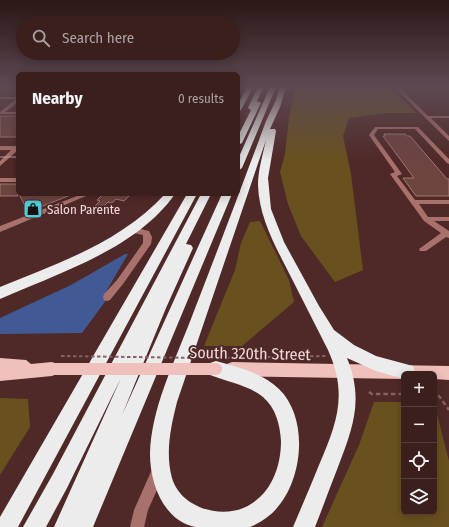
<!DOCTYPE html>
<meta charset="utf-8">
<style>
body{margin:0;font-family:"Fira Sans Condensed",sans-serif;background:#422726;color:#f1f3f6}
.controls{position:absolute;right:12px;bottom:12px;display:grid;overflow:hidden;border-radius:6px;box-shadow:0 2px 10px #0003}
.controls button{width:36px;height:36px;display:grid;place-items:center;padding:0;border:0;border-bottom:1px solid #543d3b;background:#3b1f1d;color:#f1f3f6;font:20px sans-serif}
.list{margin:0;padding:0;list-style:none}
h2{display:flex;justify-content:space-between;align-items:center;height:52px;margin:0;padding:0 16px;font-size:17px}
h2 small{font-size:13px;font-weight:400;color:#aca2a4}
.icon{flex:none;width:22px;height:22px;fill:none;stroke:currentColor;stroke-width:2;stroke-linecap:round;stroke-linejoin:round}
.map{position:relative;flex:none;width:449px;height:527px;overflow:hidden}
.search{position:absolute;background:#3b1f1d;box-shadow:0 2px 10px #0003;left:16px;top:16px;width:224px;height:44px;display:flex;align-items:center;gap:10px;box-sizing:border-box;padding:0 14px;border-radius:22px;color:#aca2a4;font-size:15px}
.panel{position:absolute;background:#3b1f1d;box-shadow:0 2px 10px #0003;left:16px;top:72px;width:224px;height:124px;border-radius:6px}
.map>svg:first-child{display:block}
.green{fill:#68511e}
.water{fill:#415a95}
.building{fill:#6c4440;stroke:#a47773}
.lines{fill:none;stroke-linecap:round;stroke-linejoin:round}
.path-far1{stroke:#846260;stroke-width:2;stroke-dasharray:3.5 2.5;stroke-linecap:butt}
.path{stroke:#846260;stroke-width:2.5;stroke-dasharray:4.5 3;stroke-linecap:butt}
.minor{fill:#a9716c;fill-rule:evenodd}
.major{fill:#f0c1bc;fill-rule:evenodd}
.highway{fill:#ececec;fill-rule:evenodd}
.tram{stroke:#bc9f9d;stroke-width:1}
.path-bridge{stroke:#846260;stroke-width:2;stroke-dasharray:3.5 2.5;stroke-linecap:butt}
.major-bridge{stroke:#f0c1bc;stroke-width:12}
.labels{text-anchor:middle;stroke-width:3.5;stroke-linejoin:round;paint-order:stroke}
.poi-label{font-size:13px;fill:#f2d9d7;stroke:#4f2927;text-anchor:start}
.near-street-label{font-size:16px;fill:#f2d9d7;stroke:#4f2927}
</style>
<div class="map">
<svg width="449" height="527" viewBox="0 0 449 527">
<rect width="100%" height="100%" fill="#4f2927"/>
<path class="green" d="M295,87H391L416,113H387L349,118L343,136L351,174L363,270L335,282L301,236L288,204L280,172L285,154L289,118Z
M260,221L289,280L294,302L242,346H204L235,270L241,243L250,222Z
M0,398L28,399L30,427L0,475Z
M374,402H404V512H434V402L449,461V527H322L359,445Z"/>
<path class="water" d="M125,254H128L104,295L107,299L82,333L0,334V318L71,285Z"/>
<path class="building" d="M0,116H18V137H0Z
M384,134H405L407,136H410L447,179H449V196H416L403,178H414L383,136H385Z
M0,184H18V196H0Z
M19,194H73L28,212Z
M103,194H131L124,201L116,199L112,203L108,202L99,211L92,209L100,201L97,200Z"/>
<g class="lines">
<path class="path-far1" d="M203,358H212
M220,358L326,356"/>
<path class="path" d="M434,389L449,410
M369,392L372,394H404"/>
<path class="minor" d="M394,87H399L428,116H449V118H431L449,136V141Z
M0,97H18V102L5,112H18V114H0V112L16,99H0Z
M375,127H418L449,159V164L447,163L415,129H378L374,135L402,174L397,176L415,200H449V204H419L428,217H449V221H434L449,231V238L446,237L426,251H420L419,249L441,233L424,221L390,174L395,172L369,135Z
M0,146H18V150L0,166V161L11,150H0Z
M0,178H18V182H0Z
M82,194H91L0,232V226Z
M132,227L149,231L152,237L151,244L123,284L110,300L107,301L104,300L103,297L104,294L117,280L143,243V235L129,232L128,230L129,228Z
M158,465L163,467L165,472L148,510L144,527H130L134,510L153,467Z"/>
<path class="major" d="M0,358L26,360L31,364L52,362L57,364L59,369L57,374L52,376L0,381Z
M232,362L449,366V380L434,379V374H404V379L232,376L227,374L225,369L227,364Z"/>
<path class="highway" d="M247,87H253L241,110L238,112V104Z
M258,87H264L257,101L261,103L242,143L238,145V136L251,110L248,108Z
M270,87H276L242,168L238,171V159Z
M280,87H286L280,107L270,129H275L276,131L268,178L271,209L284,242L319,306L334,330L354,345L376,356L413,366L415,372L414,374H404V379L376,371L347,358C364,399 353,428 338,467C330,487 323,507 315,527H293C302,506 311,485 319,465C337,423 348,394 328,350C316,326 304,303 292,279C277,249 259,219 258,185C258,170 263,154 266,140L177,402C171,426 165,453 172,478C181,509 225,521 251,504C272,491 281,466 281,441C280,425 276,408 263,397C248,385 228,382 210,375L208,369L210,363L216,361C238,367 263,373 279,389C312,421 302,493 266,518C262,521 255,525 250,527C242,527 203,527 195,527C163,520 150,483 150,454C151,410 173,365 189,324C215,257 241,189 266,121L276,100Z
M165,194H175C144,238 90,261 43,281C28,287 14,293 0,299V287C59,263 121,242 165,194Z
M187,194H197L18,527H0V517Z
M201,194H211L186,244L191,245L193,248L166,308L122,415L222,194H232L93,527H54L121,378L67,488L46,527H23L53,474Z"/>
<path class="tram" d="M0,157H18"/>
<path class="path-bridge" d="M61,356L203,358"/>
<path class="major-bridge" d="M52,369H216"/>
</g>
<linearGradient id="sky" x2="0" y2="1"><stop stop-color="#2b1715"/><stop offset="0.54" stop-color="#5d4952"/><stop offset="1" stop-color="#5d4952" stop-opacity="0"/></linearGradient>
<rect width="449" height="161" fill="url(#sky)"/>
<defs>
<symbol id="shop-square" viewBox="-11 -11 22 22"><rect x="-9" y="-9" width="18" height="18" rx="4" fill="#52cbd8" stroke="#4f2927"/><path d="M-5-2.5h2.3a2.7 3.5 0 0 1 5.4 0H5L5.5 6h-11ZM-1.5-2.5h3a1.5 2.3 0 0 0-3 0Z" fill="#111"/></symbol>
</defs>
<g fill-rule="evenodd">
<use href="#shop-square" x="22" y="198" width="22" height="22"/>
</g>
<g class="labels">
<g class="poi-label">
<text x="47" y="214">Salon Parente</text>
</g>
<g class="near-street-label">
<text transform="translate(250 353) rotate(1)" y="6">South 320th Street</text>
</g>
</g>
</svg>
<div class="controls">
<button>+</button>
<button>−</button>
<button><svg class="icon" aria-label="locate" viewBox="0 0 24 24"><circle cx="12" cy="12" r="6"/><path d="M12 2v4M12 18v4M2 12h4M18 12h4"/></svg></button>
<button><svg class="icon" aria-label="layers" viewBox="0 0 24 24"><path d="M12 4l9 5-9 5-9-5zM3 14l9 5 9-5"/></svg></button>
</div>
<div class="search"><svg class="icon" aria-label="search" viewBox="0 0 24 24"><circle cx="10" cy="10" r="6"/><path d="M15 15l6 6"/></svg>Search here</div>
<section class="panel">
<h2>Nearby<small>0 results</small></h2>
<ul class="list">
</ul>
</section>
</div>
